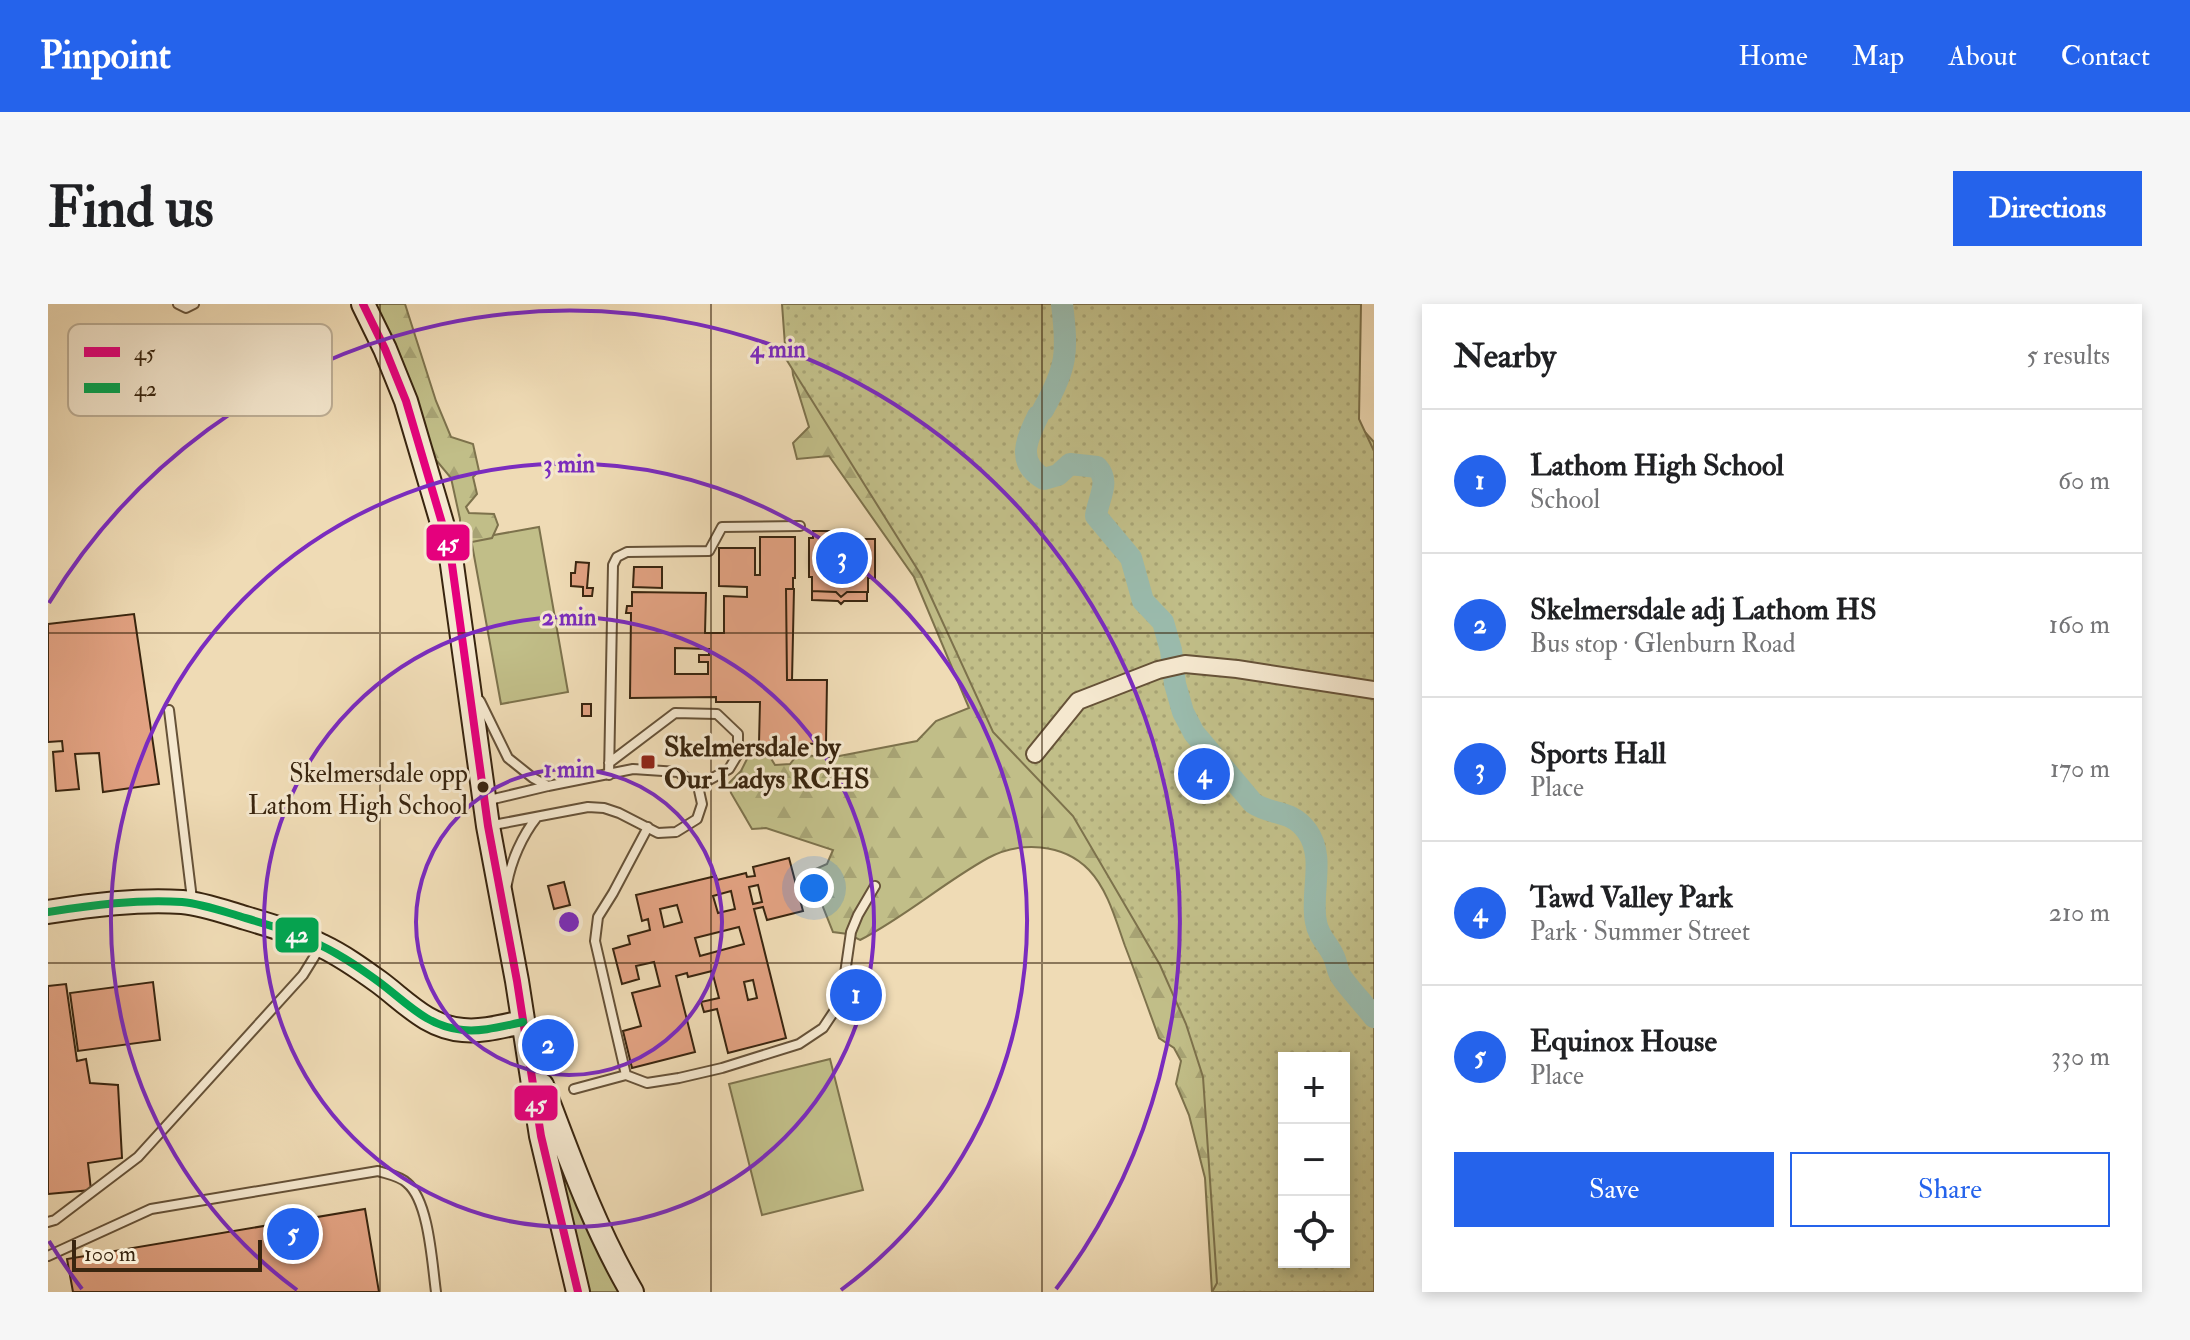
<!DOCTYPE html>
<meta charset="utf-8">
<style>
body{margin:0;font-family:"IM FELL Double Pica",serif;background:#f6f6f6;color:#202124}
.controls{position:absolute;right:24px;bottom:24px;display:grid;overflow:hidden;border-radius:0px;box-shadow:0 4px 12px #0003}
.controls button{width:72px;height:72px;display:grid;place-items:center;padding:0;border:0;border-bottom:2px solid #e0e0e0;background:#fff;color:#202124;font:40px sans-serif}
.scale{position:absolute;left:24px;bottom:20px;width:190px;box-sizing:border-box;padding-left:8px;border:4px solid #39250f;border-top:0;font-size:22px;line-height:28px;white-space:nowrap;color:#39250f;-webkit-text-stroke:6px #f5e8cf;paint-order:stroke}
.you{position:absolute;left:766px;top:584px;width:28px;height:28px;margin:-20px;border:6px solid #fff;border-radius:50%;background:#1a73e8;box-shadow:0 0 0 12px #1a73e833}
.badge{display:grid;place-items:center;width:52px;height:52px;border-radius:50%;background:#2563eb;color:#fff;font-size:26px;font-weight:700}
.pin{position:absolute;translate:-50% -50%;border:4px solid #fff;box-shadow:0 2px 8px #0006}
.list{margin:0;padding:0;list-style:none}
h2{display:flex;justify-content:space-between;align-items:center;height:104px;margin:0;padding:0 32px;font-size:34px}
h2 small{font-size:26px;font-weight:400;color:#757577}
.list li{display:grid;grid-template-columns:52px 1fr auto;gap:24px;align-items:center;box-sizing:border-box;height:144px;padding:0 32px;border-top:2px solid #e0e0e0}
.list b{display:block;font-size:30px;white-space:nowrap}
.list p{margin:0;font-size:26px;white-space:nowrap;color:#757577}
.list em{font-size:26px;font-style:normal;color:#757577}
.actions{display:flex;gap:16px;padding:24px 32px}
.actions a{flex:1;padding:18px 0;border:2px solid #2563eb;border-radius:0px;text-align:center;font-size:28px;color:#2563eb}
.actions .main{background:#2563eb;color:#fff}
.icon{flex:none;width:44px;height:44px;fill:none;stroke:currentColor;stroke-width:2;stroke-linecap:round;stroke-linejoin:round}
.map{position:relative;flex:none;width:1326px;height:988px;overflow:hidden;border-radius:0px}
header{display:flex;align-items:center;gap:48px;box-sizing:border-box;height:112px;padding:0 40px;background:#2563eb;color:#fff}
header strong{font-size:38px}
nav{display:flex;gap:44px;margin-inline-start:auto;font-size:28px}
.intro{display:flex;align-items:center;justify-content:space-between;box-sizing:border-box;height:192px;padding:0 48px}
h1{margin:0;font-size:56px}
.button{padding:20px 36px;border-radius:0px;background:#2563eb;color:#fff;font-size:28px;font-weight:700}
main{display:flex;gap:48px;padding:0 48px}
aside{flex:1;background:#fff;border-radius:0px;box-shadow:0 4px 12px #0003}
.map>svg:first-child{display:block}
.green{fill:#c1be88;stroke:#7d724c;stroke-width:2}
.forest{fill:url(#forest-firs);stroke:#7d724c;stroke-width:2;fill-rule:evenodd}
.park{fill:url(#park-dots);stroke:#7d724c;stroke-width:2;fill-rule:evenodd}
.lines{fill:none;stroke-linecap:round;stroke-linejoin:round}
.river{stroke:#9abbad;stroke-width:22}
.building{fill:#e2a282;stroke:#39250f;stroke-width:2;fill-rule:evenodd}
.lane-casing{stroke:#665238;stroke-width:12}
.street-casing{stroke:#665238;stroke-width:20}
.secondary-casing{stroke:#39250f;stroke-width:26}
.lane{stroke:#f5e8cf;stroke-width:8}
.street{stroke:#f5e8cf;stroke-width:16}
.secondary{stroke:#f5e8cf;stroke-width:22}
.bus-1-casing{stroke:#f5e8cf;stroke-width:14}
.bus-2-casing{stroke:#f5e8cf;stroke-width:14}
.bus-1{stroke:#e5007d;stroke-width:8}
.bus-2{stroke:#00a651;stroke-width:8}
.grid{fill:none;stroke:#39250f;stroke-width:2;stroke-opacity:0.55}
.ring{fill:none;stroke:#7b2cbf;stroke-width:4}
.poi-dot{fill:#8f2418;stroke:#f5e8cf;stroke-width:3}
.bus-dot{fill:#39250f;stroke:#f5e8cf;stroke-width:3}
.labels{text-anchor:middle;stroke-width:6;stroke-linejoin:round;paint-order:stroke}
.bus-label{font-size:26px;fill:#39250f;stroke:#f5e8cf;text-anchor:end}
.poi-label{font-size:28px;font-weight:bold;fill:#39250f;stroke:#f5e8cf;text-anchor:start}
.key{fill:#f5e8cf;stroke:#bdae95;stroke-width:2}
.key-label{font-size:22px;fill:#39250f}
.centre{fill:#7b2cbf;stroke:#f5e8cf;stroke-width:4}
.ring-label{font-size:24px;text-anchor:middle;font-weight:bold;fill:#7b2cbf;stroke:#f5e8cf;stroke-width:6;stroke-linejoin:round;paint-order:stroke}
.line-badge{stroke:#f5e8cf;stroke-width:3}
.badge-label{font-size:22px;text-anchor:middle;font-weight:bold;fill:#fff}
</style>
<header>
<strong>Pinpoint</strong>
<nav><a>Home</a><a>Map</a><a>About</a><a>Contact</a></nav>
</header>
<div class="intro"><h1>Find us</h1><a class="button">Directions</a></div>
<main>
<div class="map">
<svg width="1326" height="988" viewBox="0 0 1326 988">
<defs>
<pattern id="forest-firs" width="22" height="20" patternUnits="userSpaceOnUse" patternTransform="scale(2)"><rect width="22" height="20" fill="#c1be88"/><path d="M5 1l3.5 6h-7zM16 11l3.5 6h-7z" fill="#a7a374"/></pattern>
<pattern id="park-dots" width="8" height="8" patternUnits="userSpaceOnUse" patternTransform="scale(2)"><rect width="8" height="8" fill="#c1be88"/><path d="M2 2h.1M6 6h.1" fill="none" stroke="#a7a374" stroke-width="1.8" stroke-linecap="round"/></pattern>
</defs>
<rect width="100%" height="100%" fill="#efdbb5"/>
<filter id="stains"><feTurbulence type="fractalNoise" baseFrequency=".0025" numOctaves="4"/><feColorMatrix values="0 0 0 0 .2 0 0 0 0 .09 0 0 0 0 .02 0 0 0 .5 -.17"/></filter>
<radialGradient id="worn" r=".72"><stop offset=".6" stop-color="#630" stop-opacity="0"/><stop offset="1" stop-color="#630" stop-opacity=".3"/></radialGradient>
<path class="green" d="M491,223L520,388L453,400L423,235Z
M782,755L815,886L714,911L681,780Z
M505,832L577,988H539L521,917Z"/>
<path class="forest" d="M325,0H357L388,97L403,133L425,140L431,167L425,173L429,190L418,203L421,209L446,210L450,221L444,234L419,239L412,232V215L403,174L378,144Z
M740,20L1305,115L1326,138V988H1164L1157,874L1141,811L1128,780L1133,757L1126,744L1111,734C1100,704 1089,673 1077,642C1068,617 1060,586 1041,566C1015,539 972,537 940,554C895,579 857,613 812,636L800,630L785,628L761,568L779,560L785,546L718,524L704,525L683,489L681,479L693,467L703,447L719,448L727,461L742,460L750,450L781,454L869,437L888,417L921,404L866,273L781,152L749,155L745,139L761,123L745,71ZM1236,754H1296V958H1236Z"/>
<path class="park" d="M734,0H1313L1311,115L1326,147V988H1164L1169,979L1155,773L1138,720L1112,661L1025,512L945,428L873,271L738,55ZM1236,754H1296V958H1236Z"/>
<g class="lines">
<path class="river" d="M995,106C1019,63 1020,49 1014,0
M990,112C978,136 968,159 996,175L1010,171L1022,160L1049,163C1063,178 1050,194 1048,212L1083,254L1095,297L1115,318L1123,346L1127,380L1135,408L1146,429L1205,499C1224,512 1243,505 1259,527C1278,553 1262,589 1268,618C1270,632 1280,640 1285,651C1289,658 1289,668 1294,674C1303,687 1316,700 1326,713"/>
</g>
<path class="building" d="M765,227H789V235H827V274H820V288H799L793,293L788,288L764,287V273H761V234H765Z
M712,233H747V274H745V285H738L739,376H779L778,440L711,439L712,398H668V393L582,394L583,309H578L579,302H584V288L658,289L657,329H676V292L699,293V283L671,282V244H707V271H712ZM627,344L661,345V351H651V358H660V370H627Z
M528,258L541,259L539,284H545L544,292H535V283L523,282V269H527Z
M586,263H614V284L585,283Z
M738,285H746L744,376H739Z
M764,287L788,288L793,293L799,288H819V297H796L793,300L790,297L764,296Z
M86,310L111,480L55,488L51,449L27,450L31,485L8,487L5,448L15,447L14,437L0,438V320Z
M534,400H543V412H534Z
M741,554L755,607L719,616L715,603L706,605L738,734L680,749L669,705L656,708L653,698L671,694L664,667L640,673L639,669L628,672L647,748L584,764L575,727L593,722L584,689L612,682L606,658L588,662L591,675L574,680L565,645L582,640L580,632L602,626L600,615L594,617L588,591L668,572L669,576L698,569L699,573L707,572L705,563ZM710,581L714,598L705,600L701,583ZM683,587L687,605L670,609L665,592ZM629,601L634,618L616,623L612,605ZM691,623L696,640L652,652L647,634ZM705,676L709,694L700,696L696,678Z
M516,578L522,601L506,605L500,582Z
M105,678L112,736L30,747L22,689Z
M18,680L29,757L38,755L42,779L70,781L74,854L40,859L43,886L0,890V682Z
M317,905L331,988H25L19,955Z"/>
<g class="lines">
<defs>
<path id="lane" d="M130,0L138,4L146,0
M432,397L460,454L485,474L500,482
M121,406L144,595
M561,459L627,409L669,410L690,430V450L681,465L650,482
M561,471L565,261L569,253L579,248L661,247L674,223L752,222
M437,497L500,482L585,465L630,468L650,482L654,500L649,515L628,528L610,529L571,509L556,504L540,503L440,522
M600,523L565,589L550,613L547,637L578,771L599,779L631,774L674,764L751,740L775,724L793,697L803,628L810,611L827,582
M459,580C463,557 474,532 489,513
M526,785L578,771
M0,918L7,916L90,853L255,671L273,642
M0,952L103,905L330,867C339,870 352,872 359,879C381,897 384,959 388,988"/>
<path id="street" d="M987,450L1030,397L1110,366L1137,360L1189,365L1326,386"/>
<path id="secondary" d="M315,0L337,45L358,97L402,246L440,522L469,677L493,832L530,988
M0,608C44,601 90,595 134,598C155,600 174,607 194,613C221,621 249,629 274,642C295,652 313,665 331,678C358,698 379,723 415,726C435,728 455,722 475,718
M494,781C521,852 546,923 584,988"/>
</defs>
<use href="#lane" class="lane-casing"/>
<use href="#street" class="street-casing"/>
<use href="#secondary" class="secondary-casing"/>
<use href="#lane" class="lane"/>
<use href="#street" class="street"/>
<use href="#secondary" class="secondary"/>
<defs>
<path id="bus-1" d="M315,0L337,45L358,97L402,246L440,522L469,677L493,832L530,988"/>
<path id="bus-2" d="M0,608C44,601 90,595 134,598C155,600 174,607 194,613C221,621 249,629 274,642C295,652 313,665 331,678C358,698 379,723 415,726C435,728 455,722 475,718"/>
</defs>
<use href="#bus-1" class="bus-1-casing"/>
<use href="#bus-2" class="bus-2-casing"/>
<use href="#bus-1" class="bus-1"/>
<use href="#bus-2" class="bus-2"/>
</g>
<path class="grid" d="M332,0V988M663,0V988M994,0V988M0,329H1326M0,659H1326"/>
<g class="ring">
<circle cx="521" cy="618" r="153"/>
<circle cx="521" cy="618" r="305"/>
<path d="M249 986A458 458 0 1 1 793 986"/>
<path d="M34 985A610 610 0 0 1 1 937M1 299A610 610 0 1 1 1008 985"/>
</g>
<rect class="poi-dot" x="592" y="450" width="16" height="16" rx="4"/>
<circle class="bus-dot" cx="435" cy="483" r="7"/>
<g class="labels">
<g class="bus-label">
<text x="420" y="478">Skelmersdale opp<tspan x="420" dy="32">Lathom High School</tspan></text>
</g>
<g class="poi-label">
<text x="616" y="452">Skelmersdale by<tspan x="616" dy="32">Our Ladys RCHS</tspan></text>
</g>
</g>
<rect x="20" y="20" width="264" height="92" rx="12" class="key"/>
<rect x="36" y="43" width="36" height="10" fill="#e5007d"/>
<rect x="36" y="79" width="36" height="10" fill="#00a651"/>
<g class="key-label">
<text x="86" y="56">45</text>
<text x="86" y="92">42</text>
</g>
<circle cx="521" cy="618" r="12" class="centre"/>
<g class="ring-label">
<text x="730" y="53">4 min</text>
<text x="521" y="168">3 min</text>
<text x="521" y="321">2 min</text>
<text x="521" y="473">1 min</text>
</g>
<g class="line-badge">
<rect x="377" y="219" width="46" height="39" rx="8" fill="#e5007d"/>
<rect x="226" y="612" width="46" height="38" rx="8" fill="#00a651"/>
<rect x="465" y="780" width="46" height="38" rx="8" fill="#e5007d"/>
</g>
<g class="badge-label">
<text x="400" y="246">45</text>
<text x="249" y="638">42</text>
<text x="488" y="807">45</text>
</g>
<rect width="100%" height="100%" filter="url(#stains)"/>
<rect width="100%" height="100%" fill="url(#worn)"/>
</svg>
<div class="controls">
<button>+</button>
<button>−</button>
<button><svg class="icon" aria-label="locate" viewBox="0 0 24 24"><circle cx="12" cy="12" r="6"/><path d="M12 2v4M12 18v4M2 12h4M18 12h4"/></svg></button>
</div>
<div class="scale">100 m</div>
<div class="you"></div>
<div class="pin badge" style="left:808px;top:691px">1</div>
<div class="pin badge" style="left:500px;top:741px">2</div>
<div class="pin badge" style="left:794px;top:254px">3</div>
<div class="pin badge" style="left:1156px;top:470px">4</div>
<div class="pin badge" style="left:245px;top:930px">5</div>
</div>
<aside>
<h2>Nearby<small>5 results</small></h2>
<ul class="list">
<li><span class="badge">1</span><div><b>Lathom High School</b><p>School</p></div><em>60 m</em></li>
<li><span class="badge">2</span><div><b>Skelmersdale adj Lathom HS</b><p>Bus stop · Glenburn Road</p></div><em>160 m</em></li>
<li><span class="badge">3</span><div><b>Sports Hall</b><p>Place</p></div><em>170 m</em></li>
<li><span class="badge">4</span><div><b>Tawd Valley Park</b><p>Park · Summer Street</p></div><em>210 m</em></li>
<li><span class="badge">5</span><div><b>Equinox House</b><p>Place</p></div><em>330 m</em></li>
</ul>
<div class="actions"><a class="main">Save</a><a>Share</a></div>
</aside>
</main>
